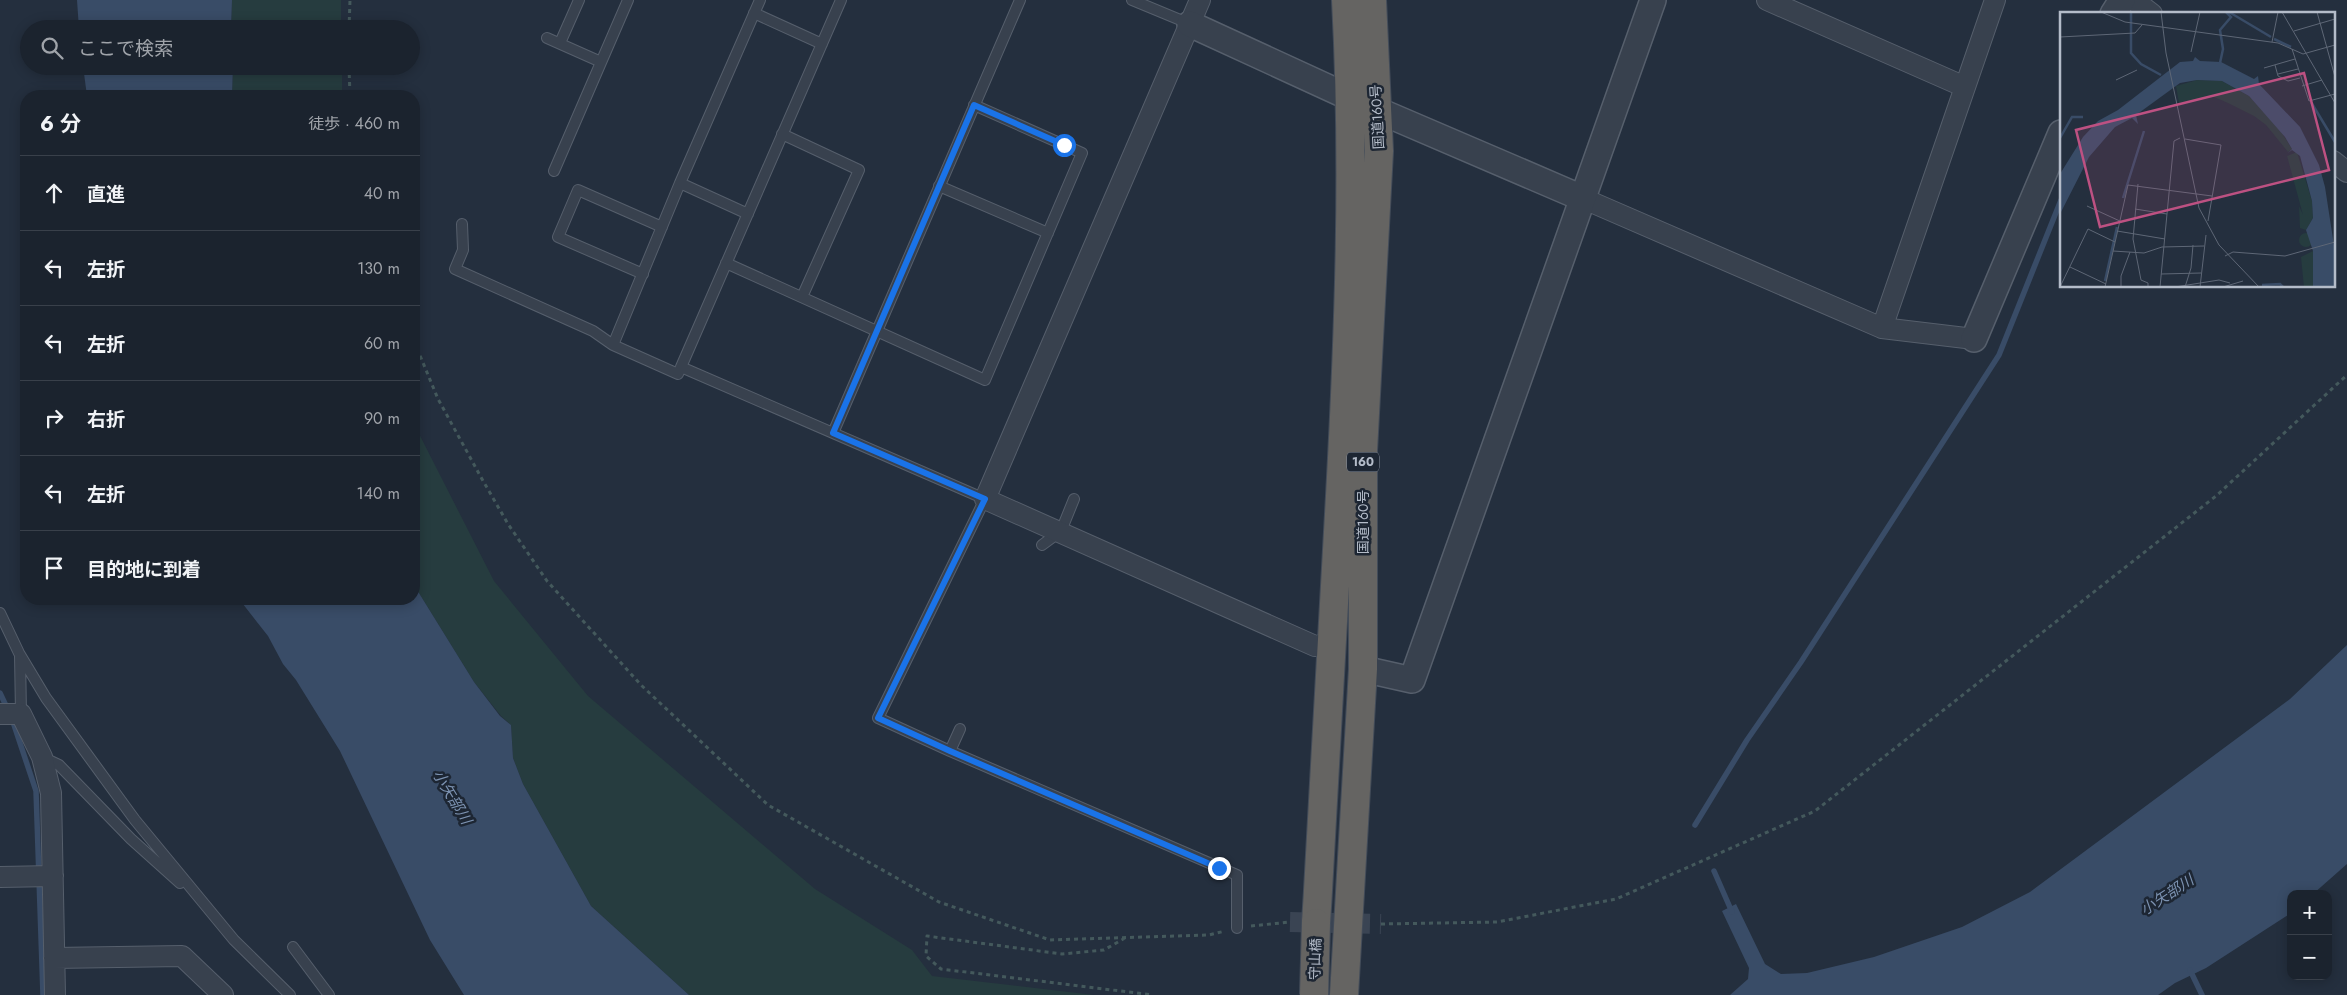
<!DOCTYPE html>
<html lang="ja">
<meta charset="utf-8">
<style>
body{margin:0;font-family:Jost,"Noto Sans JP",sans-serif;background:#282f3a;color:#f1f3f6}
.controls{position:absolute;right:15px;bottom:15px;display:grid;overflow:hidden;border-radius:10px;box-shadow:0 2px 12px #0003}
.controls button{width:45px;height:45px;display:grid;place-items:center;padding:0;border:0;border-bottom:1px solid #39404a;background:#1b232e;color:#f1f3f6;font:25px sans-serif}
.stop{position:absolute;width:15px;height:15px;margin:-11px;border:4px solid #1a73e8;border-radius:50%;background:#fff}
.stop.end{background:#1a73e8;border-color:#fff;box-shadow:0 1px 5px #0008}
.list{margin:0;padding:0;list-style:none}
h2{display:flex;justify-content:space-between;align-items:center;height:65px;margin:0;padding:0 20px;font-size:21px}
h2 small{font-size:16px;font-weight:400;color:#a0a4aa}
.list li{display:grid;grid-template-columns:32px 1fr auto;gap:15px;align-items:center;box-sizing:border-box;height:75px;padding:0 20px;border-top:1px solid #39404a}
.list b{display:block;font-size:19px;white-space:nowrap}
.list em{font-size:16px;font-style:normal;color:#a0a4aa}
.icon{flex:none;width:28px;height:28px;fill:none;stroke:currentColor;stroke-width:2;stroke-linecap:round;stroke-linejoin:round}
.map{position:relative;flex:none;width:2347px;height:995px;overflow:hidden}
.search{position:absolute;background:#1b232e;box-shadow:0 2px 12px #0003;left:20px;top:20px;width:400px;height:55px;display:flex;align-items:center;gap:12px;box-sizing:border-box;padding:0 18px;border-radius:28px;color:#a0a4aa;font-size:19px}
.panel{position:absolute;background:#1b232e;box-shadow:0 2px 12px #0003;left:20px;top:90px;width:400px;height:515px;border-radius:20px}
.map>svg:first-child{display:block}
.green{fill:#263c3f}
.water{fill:#394c67}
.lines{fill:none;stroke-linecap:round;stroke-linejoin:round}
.stream{stroke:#394c67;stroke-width:5.5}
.minor-tunnel{stroke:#3a4453;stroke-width:20;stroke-dasharray:20 10;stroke-linecap:butt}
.service-casing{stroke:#565f6c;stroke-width:12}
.minor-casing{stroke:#565f6c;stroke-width:22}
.tertiary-casing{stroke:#565f6c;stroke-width:28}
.trunk-casing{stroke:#434c59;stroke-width:30}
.path{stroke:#44595c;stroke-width:3;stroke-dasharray:4 4;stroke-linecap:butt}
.service{stroke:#38414e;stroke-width:10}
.minor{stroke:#38414e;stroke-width:20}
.tertiary{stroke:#38414e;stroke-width:25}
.trunk{stroke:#656462;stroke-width:28}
.trunk-bridge-casing{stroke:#434c59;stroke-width:30;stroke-linecap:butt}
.trunk-bridge{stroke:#656462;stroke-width:28}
.route{stroke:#1a73e8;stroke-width:6}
.labels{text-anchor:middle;stroke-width:5;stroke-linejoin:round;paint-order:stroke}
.shield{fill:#1d2633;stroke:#878f9c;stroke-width:1}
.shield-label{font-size:12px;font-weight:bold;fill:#b4bcc9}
.street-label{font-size:14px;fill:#b4bcc9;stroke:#1d2633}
.water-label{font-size:15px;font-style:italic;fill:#7c92b1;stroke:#1d2633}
.inset-river{fill:none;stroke:#394c67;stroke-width:2.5}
.inset-road{fill:none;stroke:#5e6776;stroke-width:1}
.view{fill:#bd5182;fill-opacity:0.15;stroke:#bd5182;stroke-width:2.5}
.inset-edge{fill:none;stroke:#b4bcc9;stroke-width:2.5}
</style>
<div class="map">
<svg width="2347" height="995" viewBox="0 0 2347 995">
<rect width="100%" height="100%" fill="#242f3e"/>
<path class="green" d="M232,0H341V29H231Z
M233,66H342V96H232Z
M414,424L494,581L588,696L815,889L912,950L932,976L1094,995H689L591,906L523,784L513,758L511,725L501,716L474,682L414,585Z"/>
<path class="water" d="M77,0H232L231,29H79Z
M83,66H233L232,96H87Z
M414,585L474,682L500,716L511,725L513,758L523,784L591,906L689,995H464L430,940L340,751L296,680L283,664L268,636L239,599H414Z
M2347,645V864L2313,894H2291V913L2206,968L2175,983L2158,995H1730L1748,979L1749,968L1722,911L1736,904L1765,964L1781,974L1807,973L1874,957L1962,927L2030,892L2290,699Z"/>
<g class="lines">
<path class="stream" d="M0,693L8,710
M12,719L36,791L43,995
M1695,825L1747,740L1801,662L1999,355L2061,200
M1714,871L1732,912
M2190,970L2202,995"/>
<path class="minor-tunnel" d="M1290,922L1381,924"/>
<defs>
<path id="service" d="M841,0L681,367L985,499L878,718L950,751L960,729
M1132,0L1190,24
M754,13L822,44
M547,38L601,62
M560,43L579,0
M782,134L859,170L802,297
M554,171L628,0
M680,183L760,0
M939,186L1048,233
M462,224L463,250L455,269L593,331L613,345
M726,263L985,380L1082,153L974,105
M643,274L558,237L578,190L662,227
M681,367L678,374L613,345L680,183L748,214
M833,433L1020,0
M1042,545L1061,531L1074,499
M0,613L19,653L46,698L135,820L234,940L290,995
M20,655L21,714
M950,751L1237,875V928
M42,757L59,765L131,839L180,883
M293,947L329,995"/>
<path id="minor" d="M1200,0L985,499L1315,646L1334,643
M1767,0L1965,87
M2134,0L2152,14
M2333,161L2347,172
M1582,198L1882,328L1974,339
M1882,328L1995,0
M0,714H21L42,757L51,793L55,995
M0,877L53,876
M54,958L182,956L223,995"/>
<path id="tertiary" d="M2113,14L2122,0
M1190,24L1377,110L1582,198
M1974,339L2061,133
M1363,669L1412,680L1653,0"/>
<path id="trunk" d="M1316,923C1325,781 1333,639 1340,496C1349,331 1355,165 1346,0
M1344,995L1363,669V451L1379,151L1372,0"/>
</defs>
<use href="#service" class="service-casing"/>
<use href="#minor" class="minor-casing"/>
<use href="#tertiary" class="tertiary-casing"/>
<use href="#trunk" class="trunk-casing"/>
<path class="path" d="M349,29L350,0
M349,66L350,96
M414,341L438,399L482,479L508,524L547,581L641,685L768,805L939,902L1050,940L1209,935L1225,931
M1381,924L1497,922L1616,899L1815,811L2216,496L2347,375
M1251,926L1290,922
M1125,938L1104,950L1062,954L927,936L926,956L941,969L1153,995"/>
<use href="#service" class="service"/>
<use href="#minor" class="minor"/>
<use href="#tertiary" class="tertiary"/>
<use href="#trunk" class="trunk"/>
<defs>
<path id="trunk-bridge" d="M1314,995L1316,923"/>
</defs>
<use href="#trunk-bridge" class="trunk-bridge-casing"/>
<use href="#trunk-bridge" class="trunk-bridge"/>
</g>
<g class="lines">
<path class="route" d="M1064,145L974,105L833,433L985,499L878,718L950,751L1219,868"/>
</g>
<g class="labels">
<rect class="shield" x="1347" y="452.5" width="32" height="19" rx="4"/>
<g class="shield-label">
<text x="1363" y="466">160</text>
</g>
<g class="street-label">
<text transform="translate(1377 117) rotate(-93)" y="5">国道160号</text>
<text transform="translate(1363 522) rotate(-90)" y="5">国道160号</text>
<text transform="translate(1315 959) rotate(-88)" y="5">守山橋</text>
</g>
<g class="water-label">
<text transform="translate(452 797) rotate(59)" y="5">小矢部川</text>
<text transform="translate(2167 895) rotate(-33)" y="5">小矢部川</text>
</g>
</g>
<g transform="translate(2060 12)">
<rect width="275" height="275" fill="#242f3e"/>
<path d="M137,68L162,69L189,84L220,118L232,137L228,140L206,113L194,104L168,91L154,85L119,91L116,74ZM237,140L252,189L253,206L246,218L240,216L239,194L243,203L227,144ZM239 228a7 7 0 1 1 14 0a7 7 0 1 1-14 0ZM253,239V275H244L241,245Z" fill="#263c3f"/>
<path d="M135,45L140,49L161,50L194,67L198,64L199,72L240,115L259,153L265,175L275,240V275H253V239L246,218L253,206L252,189L240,144L232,138L228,141L232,137L225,125L189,84L162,69L137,68L120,71L76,103L78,112L72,106L55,115L29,145L0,202V162L23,125L38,109L58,98L120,50L133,49Z" fill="#394c67"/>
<path class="inset-river" d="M71,0V41L81,52L101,63M169,0L211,25M214,27L231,35M160,51L163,37L160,18L171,5L166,0M251,90L275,130M0,126L12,105H23M63,186L84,119M45,269L57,215M202,273L220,272L223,275"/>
<path class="inset-road" d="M41,0L65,10L218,31L243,42L275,33M101,0L106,41L139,196L159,233L199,275M222,0L275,91M257,0L275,65M234,19L275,7M0,25L75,21L82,13M212,30L218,0M232,37L249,89L275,82M131,40L140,0M215,53L218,64L228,69L240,66M204,56L235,47M218,62L238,57M56,68L77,58M242,74L262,68M125,127L161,133L148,209M78,172L73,227L81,268L88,271V275M27,194L62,210M75,197L107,202M57,219L105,227M53,239L84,241L102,235L144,234M165,244L173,240L225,244L275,230M10,255L46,272M101,262L141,261M0,275L28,217L55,230M45,275L68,173L152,184M61,275V264L70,240M100,275L114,129L120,126M115,275L159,268L170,271M125,275L131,256L133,233M140,275L146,223M163,275L183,269"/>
<path class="view" d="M244,61L269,158L40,215L16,118Z"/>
<rect width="275" height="275" class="inset-edge"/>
</g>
</svg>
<div class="controls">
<button>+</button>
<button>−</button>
</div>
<div class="stop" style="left:1064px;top:145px"></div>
<div class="stop end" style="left:1219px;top:868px"></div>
<div class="search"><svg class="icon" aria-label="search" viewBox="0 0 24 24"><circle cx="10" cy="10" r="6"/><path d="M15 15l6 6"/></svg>ここで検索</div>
<section class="panel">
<h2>6 分<small>徒歩 · 460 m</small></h2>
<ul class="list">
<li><svg class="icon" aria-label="ahead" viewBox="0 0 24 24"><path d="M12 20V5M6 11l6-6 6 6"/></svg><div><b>直進</b></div><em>40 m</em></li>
<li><svg class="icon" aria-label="left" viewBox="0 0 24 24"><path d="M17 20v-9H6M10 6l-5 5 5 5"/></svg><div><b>左折</b></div><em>130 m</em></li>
<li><svg class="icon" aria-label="left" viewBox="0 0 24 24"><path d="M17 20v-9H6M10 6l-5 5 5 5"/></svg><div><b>左折</b></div><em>60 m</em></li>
<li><svg class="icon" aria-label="right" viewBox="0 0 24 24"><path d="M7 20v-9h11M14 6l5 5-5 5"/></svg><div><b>右折</b></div><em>90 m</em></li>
<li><svg class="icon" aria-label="left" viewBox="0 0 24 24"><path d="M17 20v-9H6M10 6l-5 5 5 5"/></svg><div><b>左折</b></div><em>140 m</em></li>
<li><svg class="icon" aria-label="arrive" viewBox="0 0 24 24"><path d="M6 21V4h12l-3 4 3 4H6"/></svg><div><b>目的地に到着</b></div></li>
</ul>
</section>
</div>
